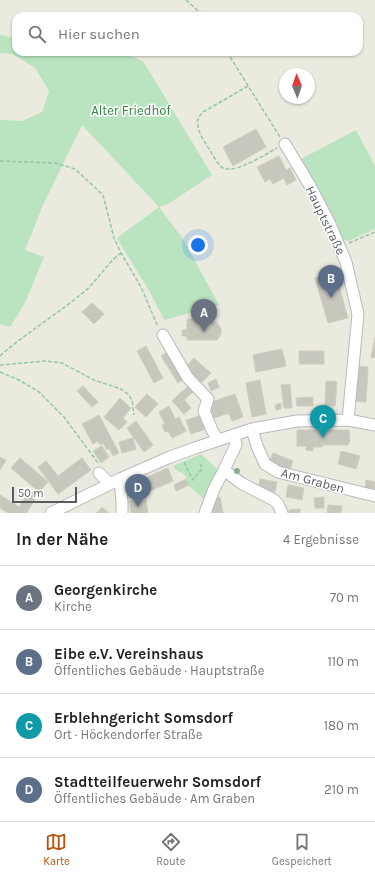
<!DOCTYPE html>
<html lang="de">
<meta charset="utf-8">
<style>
body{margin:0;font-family:Karla,sans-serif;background:#f2f2f2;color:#202124}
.compass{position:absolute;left:279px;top:68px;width:36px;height:36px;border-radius:50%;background:#fff;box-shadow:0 1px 3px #0004;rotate:358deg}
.scale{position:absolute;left:12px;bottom:10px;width:65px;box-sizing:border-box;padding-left:4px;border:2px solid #585b60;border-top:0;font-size:11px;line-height:14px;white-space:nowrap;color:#585b60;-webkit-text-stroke:3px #fff;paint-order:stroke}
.you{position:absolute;left:198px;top:245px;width:14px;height:14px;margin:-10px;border:3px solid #fff;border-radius:50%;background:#1a73e8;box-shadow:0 0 0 6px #1a73e833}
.badge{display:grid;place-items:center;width:26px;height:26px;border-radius:50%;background:#b45309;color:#fff;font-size:13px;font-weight:700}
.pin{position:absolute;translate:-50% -33px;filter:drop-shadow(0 1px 2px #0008)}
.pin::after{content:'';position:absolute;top:21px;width:14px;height:12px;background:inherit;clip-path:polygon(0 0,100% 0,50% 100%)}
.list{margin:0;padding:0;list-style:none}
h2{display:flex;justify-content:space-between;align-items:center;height:52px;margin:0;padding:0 16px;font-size:17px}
h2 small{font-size:13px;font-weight:400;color:#757577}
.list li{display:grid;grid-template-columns:26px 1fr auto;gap:12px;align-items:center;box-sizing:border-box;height:64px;padding:0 16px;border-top:1px solid #e0e0e0}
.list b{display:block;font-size:15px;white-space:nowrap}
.list p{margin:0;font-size:13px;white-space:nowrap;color:#757577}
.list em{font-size:13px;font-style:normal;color:#757577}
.icon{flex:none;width:22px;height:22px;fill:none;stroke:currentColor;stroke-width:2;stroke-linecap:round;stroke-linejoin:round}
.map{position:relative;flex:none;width:375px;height:513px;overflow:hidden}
.search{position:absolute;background:#fff;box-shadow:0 1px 3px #0004;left:12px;right:12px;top:12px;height:44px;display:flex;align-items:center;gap:10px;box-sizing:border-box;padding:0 14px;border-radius:12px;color:#757577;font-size:15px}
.sheet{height:308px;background:#fff}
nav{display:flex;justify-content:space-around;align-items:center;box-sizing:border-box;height:56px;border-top:1px solid #e0e0e0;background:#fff;font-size:11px;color:#757577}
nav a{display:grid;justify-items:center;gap:2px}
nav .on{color:#b45309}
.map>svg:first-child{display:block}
.green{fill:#bae4c0}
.building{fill:#c8c7be;stroke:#d0cdbd}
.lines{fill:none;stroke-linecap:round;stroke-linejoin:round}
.minor-casing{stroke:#b7b9be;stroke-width:13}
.path{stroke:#93c5a8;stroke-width:1.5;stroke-dasharray:4 2;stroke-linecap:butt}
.minor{stroke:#fff;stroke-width:11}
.tree{fill:#86b289}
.labels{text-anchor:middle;stroke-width:3;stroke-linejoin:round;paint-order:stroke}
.park-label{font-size:13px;fill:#338442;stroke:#fff}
.street-label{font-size:13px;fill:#585b60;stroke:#fff}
</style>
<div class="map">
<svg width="375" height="513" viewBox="0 0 375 513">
<rect width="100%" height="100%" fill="#ebeadf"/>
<path class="green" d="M0,35L16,38V52H120L143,61L212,175L168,204L159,207L183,239L219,305L164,320L151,294L117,238L159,207L82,125L43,205L25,250L44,257L25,303L10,327L0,324V120L22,121L42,112L49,91L35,68L12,54L0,53Z
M356,130L375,166V229L348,241L342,239L299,160Z
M201,454L219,471L206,501L189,486L185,475L175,469L173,466Z"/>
<path class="building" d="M256,129L266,147L233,166L223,147Z
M279,156L286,170L290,168L296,180L287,185L284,178L273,184L270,179L265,182L257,167Z
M335,272L348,318L328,323L315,278Z
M92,303L104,314L94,324L82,312Z
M199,316H206V319H212V322H187V319H199Z
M187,322H216L221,328V334L217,340H187Z
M182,330H187V336H182Z
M375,337V358L371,357Z
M146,346L163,378L154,383L137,351Z
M282,349L286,366L256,372L253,355Z
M299,351H324V364H299Z
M167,352L184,379L178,383L161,356Z
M194,358L198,362L191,369L187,366Z
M198,362L211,373L199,385L187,374Z
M354,366L368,367L366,402L352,401Z
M216,379L219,387L211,391L208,383Z
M260,380L266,414L252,417L246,383Z
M326,381L337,382L335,406L325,405Z
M290,384L292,408H284L281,385Z
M190,385L195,390L184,400L179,394Z
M83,386L98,402L92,407L77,391Z
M147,394L158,404L146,417L135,407Z
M179,394L191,408L184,414L172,401Z
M235,394L239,405L227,409L223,398Z
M313,397V406H297L296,398Z
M120,398L131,408L123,418L127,422L119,430L104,417Z
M223,398L229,413L214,418L210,408L214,406L212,402Z
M281,403V409L276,410L275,405Z
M239,405L243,417L232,421L227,409Z
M169,406L182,433L172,438L168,431L165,432L162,425L165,424L159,412Z
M99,415L119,453L113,456L109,448L107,450L103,443L100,445L98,441L93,444L82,424Z
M203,415L209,428L191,434L186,420Z
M179,417L186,431L182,433L175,419Z
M136,421L153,445L144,452L127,428Z
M297,430H349L350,441L348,445H322V447H313V451L306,450V446H297Z
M133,438L136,449L122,453L119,442Z
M102,446L109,457L101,463L93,451Z
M341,451L360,456L356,469L338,464Z
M273,453L293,461L289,472L268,464Z
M0,457L6,460L0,470Z
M20,458L48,482L39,492L11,468Z
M82,458L91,470L58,494L38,467L46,461L58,476Z
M168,468L173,481L143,494L138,481Z
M186,479L189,485L176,491L174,485Z
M260,479L277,482L275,492L258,489Z
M366,480L375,482V491L365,489Z
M288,485L294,486L292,498L286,497Z
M294,486L304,488L302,500L292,498Z
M29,491L37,496L27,512L19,507Z
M0,495L27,512L26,513H8L0,508Z
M220,497L223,513H213L211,499Z
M324,497V508H315L314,498Z
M146,500L148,513H131L129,501Z
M328,505L342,506L341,513H327Z
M102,507L109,513H97Z
M300,509V513H289V510Z"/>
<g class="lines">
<defs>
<path id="minor" d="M285,144L309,184L329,222L346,262L358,314L348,420
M163,335L188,378L208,399L204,411L212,430L218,440
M252,429L257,446L265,464L278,472L375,496
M234,435L236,445L224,470L241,483L274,500L278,504L282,513
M99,473L110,484
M120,479L122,502V513
M51,513L120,479L170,457L195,448L252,429L297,421L348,420L375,425
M205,513L214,489L224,470"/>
</defs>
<use href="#minor" class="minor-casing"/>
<path class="path" d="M186,0L204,16
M227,52L280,137
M248,86L203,112L198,118C196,129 202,137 207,146C211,151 218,166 223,168C235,174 266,154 277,148
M0,161L55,163L75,169L103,195L114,238L121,253L141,287L158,327
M349,243L375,232
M0,356C27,332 58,314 85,291C98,280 107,263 121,253
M0,365L46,361L62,363L94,380L121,389L128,394L132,400L134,415
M0,372L19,380L39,392L64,417L98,463
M184,462L193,480L201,470V464"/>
<use href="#minor" class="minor"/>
</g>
<circle class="tree" cx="237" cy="471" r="3"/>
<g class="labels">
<g class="park-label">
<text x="131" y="115">Alter Friedhof</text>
</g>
<g class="street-label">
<text transform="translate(326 220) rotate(64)" y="5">Hauptstraße</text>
<text transform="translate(313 480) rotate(15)" y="5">Am Graben</text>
</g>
</g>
</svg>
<svg class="compass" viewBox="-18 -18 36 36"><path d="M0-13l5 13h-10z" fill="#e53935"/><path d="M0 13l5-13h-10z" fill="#757577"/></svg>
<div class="scale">50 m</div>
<div class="you"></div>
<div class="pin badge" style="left:204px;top:332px;background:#6b7280">A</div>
<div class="pin badge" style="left:331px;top:298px;background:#5c6f8a">B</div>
<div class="pin badge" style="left:323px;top:438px;background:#0f9aa8">C</div>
<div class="pin badge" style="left:138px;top:507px;background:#5c6f8a">D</div>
<div class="search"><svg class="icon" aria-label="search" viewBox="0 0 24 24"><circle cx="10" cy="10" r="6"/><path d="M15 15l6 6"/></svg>Hier suchen</div>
</div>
<section class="sheet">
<h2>In der Nähe<small>4 Ergebnisse</small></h2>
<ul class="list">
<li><span class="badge" style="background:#6b7280">A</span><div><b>Georgenkirche</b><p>Kirche</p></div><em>70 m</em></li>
<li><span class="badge" style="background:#5c6f8a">B</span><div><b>Eibe e.V. Vereinshaus</b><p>Öffentliches Gebäude · Hauptstraße</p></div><em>110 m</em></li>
<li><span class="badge" style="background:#0f9aa8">C</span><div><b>Erblehngericht Somsdorf</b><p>Ort · Höckendorfer Straße</p></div><em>180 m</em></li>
<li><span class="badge" style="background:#5c6f8a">D</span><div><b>Stadtteilfeuerwehr Somsdorf</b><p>Öffentliches Gebäude · Am Graben</p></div><em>210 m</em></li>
</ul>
</section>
<nav>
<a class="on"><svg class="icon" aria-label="map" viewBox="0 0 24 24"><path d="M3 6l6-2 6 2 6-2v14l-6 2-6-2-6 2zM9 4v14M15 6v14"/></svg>Karte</a>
<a><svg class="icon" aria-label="directions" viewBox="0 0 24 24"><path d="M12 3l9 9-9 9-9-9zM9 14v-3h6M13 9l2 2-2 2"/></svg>Route</a>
<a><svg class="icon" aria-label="saved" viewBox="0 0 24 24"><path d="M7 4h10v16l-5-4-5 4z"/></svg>Gespeichert</a>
</nav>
